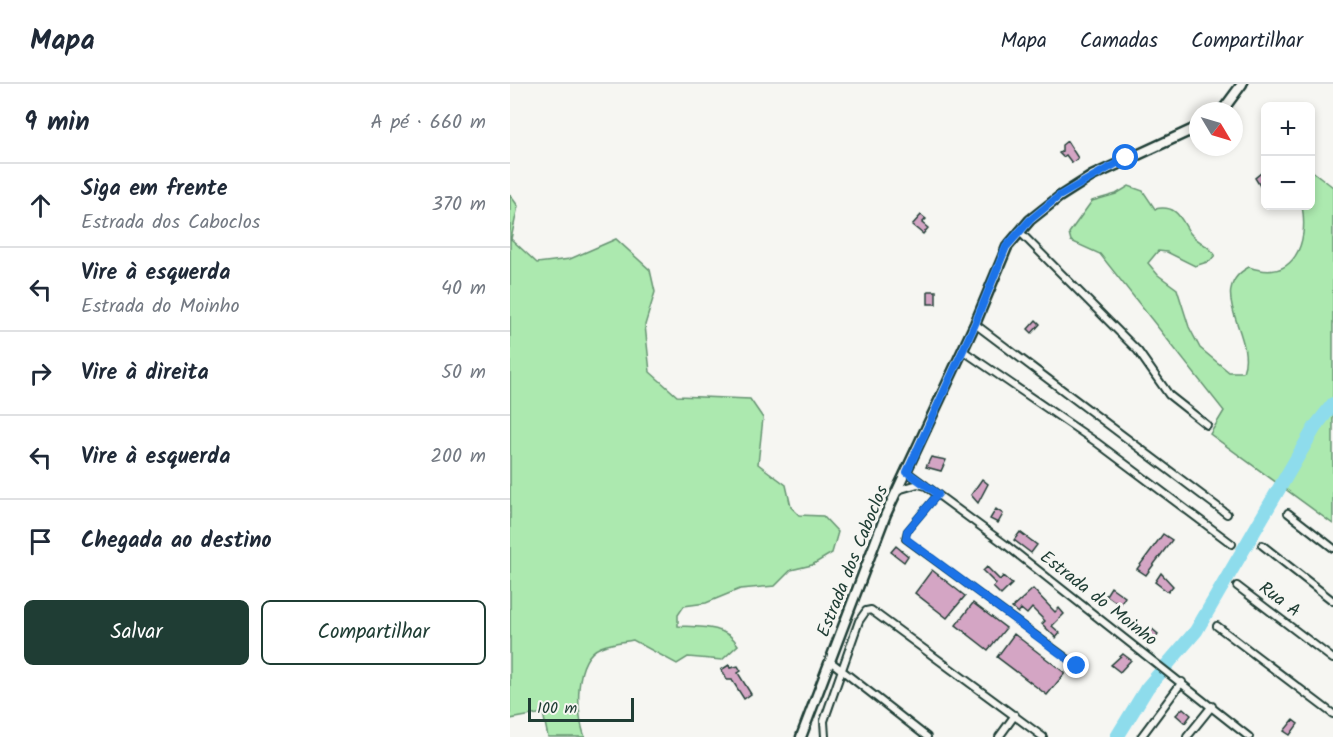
<!DOCTYPE html>
<html lang="pt">
<meta charset="utf-8">
<style>
body{margin:0;font-family:Kalam,sans-serif;background:#f6f6f7;color:#1f2937}
.controls{position:absolute;right:18px;top:18px;display:grid;overflow:hidden;border-radius:9px;box-shadow:0 3px 9px #0003}
.controls button{width:54px;height:54px;display:grid;place-items:center;padding:0;border:0;border-bottom:2px solid #e0e1e3;background:#fff;color:#1f2937;font:30px sans-serif}
.compass{position:absolute;left:679px;top:18px;width:54px;height:54px;border-radius:50%;background:#fff;box-shadow:0 3px 9px #0003;rotate:128deg}
.scale{position:absolute;left:18px;bottom:15px;width:106px;box-sizing:border-box;padding-left:6px;border:3px solid #1f3d34;border-top:0;font-size:16px;line-height:21px;white-space:nowrap;color:#1f3d34;-webkit-text-stroke:4px #f6f6f2;paint-order:stroke}
.stop{position:absolute;width:18px;height:18px;margin:-14px;border:4px solid #1a73e8;border-radius:50%;background:#fff}
.stop.end{background:#1a73e8;border-color:#fff;box-shadow:0 2px 6px #0008}
.list{margin:0;padding:0;list-style:none}
h2{display:flex;justify-content:space-between;align-items:center;height:78px;margin:0;padding:0 24px;font-size:26px}
h2 small{font-size:20px;font-weight:400;color:#747a83}
.list li{display:grid;grid-template-columns:39px 1fr auto;gap:18px;align-items:center;box-sizing:border-box;height:84px;padding:0 24px;border-top:2px solid #e0e1e3}
.list b{display:block;font-size:22px;white-space:nowrap}
.list p{margin:0;font-size:20px;white-space:nowrap;color:#747a83}
.list em{font-size:20px;font-style:normal;color:#747a83}
.actions{display:flex;gap:12px;padding:18px 24px}
.actions a{flex:1;padding:14px 0;border:2px solid #1f3d34;border-radius:9px;text-align:center;font-size:21px;color:#1f3d34}
.actions .main{background:#1f3d34;color:#fff}
.icon{flex:none;width:33px;height:33px;fill:none;stroke:currentColor;stroke-width:2;stroke-linecap:round;stroke-linejoin:round}
.map{position:relative;flex:none;width:823px;height:653px;overflow:hidden}
header{display:flex;align-items:center;gap:36px;box-sizing:border-box;height:84px;padding:0 30px;background:#fff;border-bottom:2px solid #e0e1e3}
header strong{font-size:28px}
nav{display:flex;gap:33px;margin-inline-start:auto;font-size:21px}
main{display:flex}
aside{flex:1;background:#fff}
.map>svg:first-child{display:block}
.green{fill:#ace9af;stroke:#669372;stroke-width:1.5}
.lines{fill:none;stroke-linecap:round;stroke-linejoin:round}
.river{stroke:#8edcec;stroke-width:14}
.building{fill:#d4a5c4;stroke:#1f3d34;stroke-width:1.5}
.lane-casing{stroke:#1f3d34;stroke-width:8}
.street-casing{stroke:#1f3d34;stroke-width:10}
.secondary-casing{stroke:#1f3d34;stroke-width:13}
.lane{stroke:#f6f6f2;stroke-width:3}
.street{stroke:#f6f6f2;stroke-width:6}
.secondary{stroke:#f6f6f2;stroke-width:8}
.route{stroke:#1a73e8;stroke-width:8}
.labels{text-anchor:middle;stroke-width:6;stroke-linejoin:round;paint-order:stroke}
.street-label{font-size:18px;fill:#1f3d34;stroke:#f6f6f2}
</style>
<header>
<strong>Mapa</strong>
<nav><a>Mapa</a><a>Camadas</a><a>Compartilhar</a></nav>
</header>
<main>
<aside>
<h2>9 min<small>A pé · 660 m</small></h2>
<ul class="list">
<li><svg class="icon" aria-label="ahead" viewBox="0 0 24 24"><path d="M12 20V5M6 11l6-6 6 6"/></svg><div><b>Siga em frente</b><p>Estrada dos Caboclos</p></div><em>370 m</em></li>
<li><svg class="icon" aria-label="left" viewBox="0 0 24 24"><path d="M17 20v-9H6M10 6l-5 5 5 5"/></svg><div><b>Vire à esquerda</b><p>Estrada do Moinho</p></div><em>40 m</em></li>
<li><svg class="icon" aria-label="right" viewBox="0 0 24 24"><path d="M7 20v-9h11M14 6l5 5-5 5"/></svg><div><b>Vire à direita</b></div><em>50 m</em></li>
<li><svg class="icon" aria-label="left" viewBox="0 0 24 24"><path d="M17 20v-9H6M10 6l-5 5 5 5"/></svg><div><b>Vire à esquerda</b></div><em>200 m</em></li>
<li><svg class="icon" aria-label="arrive" viewBox="0 0 24 24"><path d="M6 21V4h12l-3 4 3 4H6"/></svg><div><b>Chegada ao destino</b></div></li>
</ul>
<div class="actions"><a class="main">Salvar</a><a>Compartilhar</a></div>
</aside>
<div class="map">
<svg width="823" height="653" viewBox="0 0 823 653">
<rect width="100%" height="100%" fill="#f6f6f2"/>
<filter id="ink" filterUnits="userSpaceOnUse"><feTurbulence type="fractalNoise" baseFrequency=".0167" numOctaves="2"/><feDisplacementMap in="SourceGraphic" scale="12" xChannelSelector="R" yChannelSelector="G"/><feConvolveMatrix kernelMatrix="1 2 1 2 8 2 1 2 1" color-interpolation-filters="sRGB"/></filter>
<g filter="url(#ink)">
<path class="green" d="M801,86L823,103V440L700,350L714,327L590,170L561,157L559,149L582,117L606,110L619,102L633,107L645,125C668,120 671,136 680,149C687,158 699,161 705,171L700,177L685,182L657,168L648,167L638,179L648,191L667,205L679,243L690,264L719,288H733C747,253 694,207 739,183C784,199 799,159 792,122H800Z
M0,111L8,122L1,155L27,179L60,175L106,155L140,186L145,208L135,241L140,288L167,312L240,315L253,334L248,380L276,401L281,423L289,431L313,432L328,448L322,469L302,481L281,486L265,502L230,505L196,519L174,522L168,531V542C190,543 216,541 228,561L212,576L178,573L167,580L123,556C113,558 101,559 91,563C63,574 66,630 75,653H38L33,629L0,635Z"/>
<g class="lines">
<path class="river" d="M607,653L637,604L686,547L805,343L823,320"/>
</g>
<path class="building" d="M557,57L568,74L562,79L556,71L553,73L549,69L552,67V61Z
M751,89L756,93V98L750,102L745,94Z
M411,131L416,135L412,139L418,144L413,150L402,141Z
M418,207H426V220H418Z
M526,236L530,240L522,249L518,245Z
M421,373L436,376L431,387L416,383Z
M472,395L478,400L468,419L461,411Z
M486,425L493,430L488,439L480,435Z
M510,448L527,461L521,469L504,456Z
M653,450L662,456L636,491L627,485Z
M386,462L398,472L394,478L381,468Z
M477,483L490,496L493,492L502,500L491,511L483,503L486,500L473,487Z
M422,486L455,512L437,534L405,509Z
M651,489L663,502L658,508L645,498Z
M601,503L615,513L610,521L596,511Z
M523,505L545,528L549,524L554,530L542,542L550,549L546,554L532,540L535,537L522,524L517,530L511,525L508,529L502,524Z
M463,519L496,544L478,566L446,541Z
M641,544L648,550L644,556L636,550Z
M504,550L555,589L537,611L487,573Z
M613,570L621,576L610,588L601,581Z
M219,581L220,584L228,582L231,587L228,589L241,610L234,615L222,596H217L211,586Z
M673,624L681,631L675,639L666,631Z
M783,636L788,640L780,651L774,647Z"/>
<g class="lines">
<defs>
<path id="lane" d="M427,411L397,447L395,455L567,581"/>
<path id="street" d="M509,147L628,267L659,311L697,341
M465,240L717,430
M452,266L586,358L722,460
M397,388L496,461L739,653
M388,406L408,400L416,402
M778,429L823,464
M752,461L823,517
M727,502L823,575
M707,542L823,630
M320,577L417,653
M315,653L314,637L349,537L356,527L361,526L533,653
M489,653L505,631
M631,653L672,598
M677,653L702,622"/>
<path id="secondary" d="M712,27L732,0
M291,653L376,430L465,240L497,163L520,136L549,113L582,92L688,43"/>
</defs>
<use href="#lane" class="lane-casing"/>
<use href="#street" class="street-casing"/>
<use href="#secondary" class="secondary-casing"/>
<use href="#lane" class="lane"/>
<use href="#street" class="street"/>
<use href="#secondary" class="secondary"/>
</g>
</g>
<g class="lines" filter="url(#ink)">
<path class="route" d="M567,582L396,455L397,447L428,410L397,388L465,240L496,163L520,136L549,112L616,74"/>
</g>
<g class="labels">
<g class="street-label">
<text transform="translate(342 477) rotate(-68)" y="6">Estrada dos Caboclos</text>
<text transform="translate(589 514) rotate(38)" y="6">Estrada do Moinho</text>
<text transform="translate(770 515) rotate(37)" y="6">Rua A</text>
</g>
</g>
</svg>
<div class="controls">
<button>+</button>
<button>−</button>
</div>
<svg class="compass" viewBox="-18 -18 36 36"><path d="M0-13l5 13h-10z" fill="#e53935"/><path d="M0 13l5-13h-10z" fill="#747a83"/></svg>
<div class="scale">100 m</div>
<div class="stop" style="left:616px;top:74px"></div>
<div class="stop end" style="left:567px;top:582px"></div>
</div>
</main>
